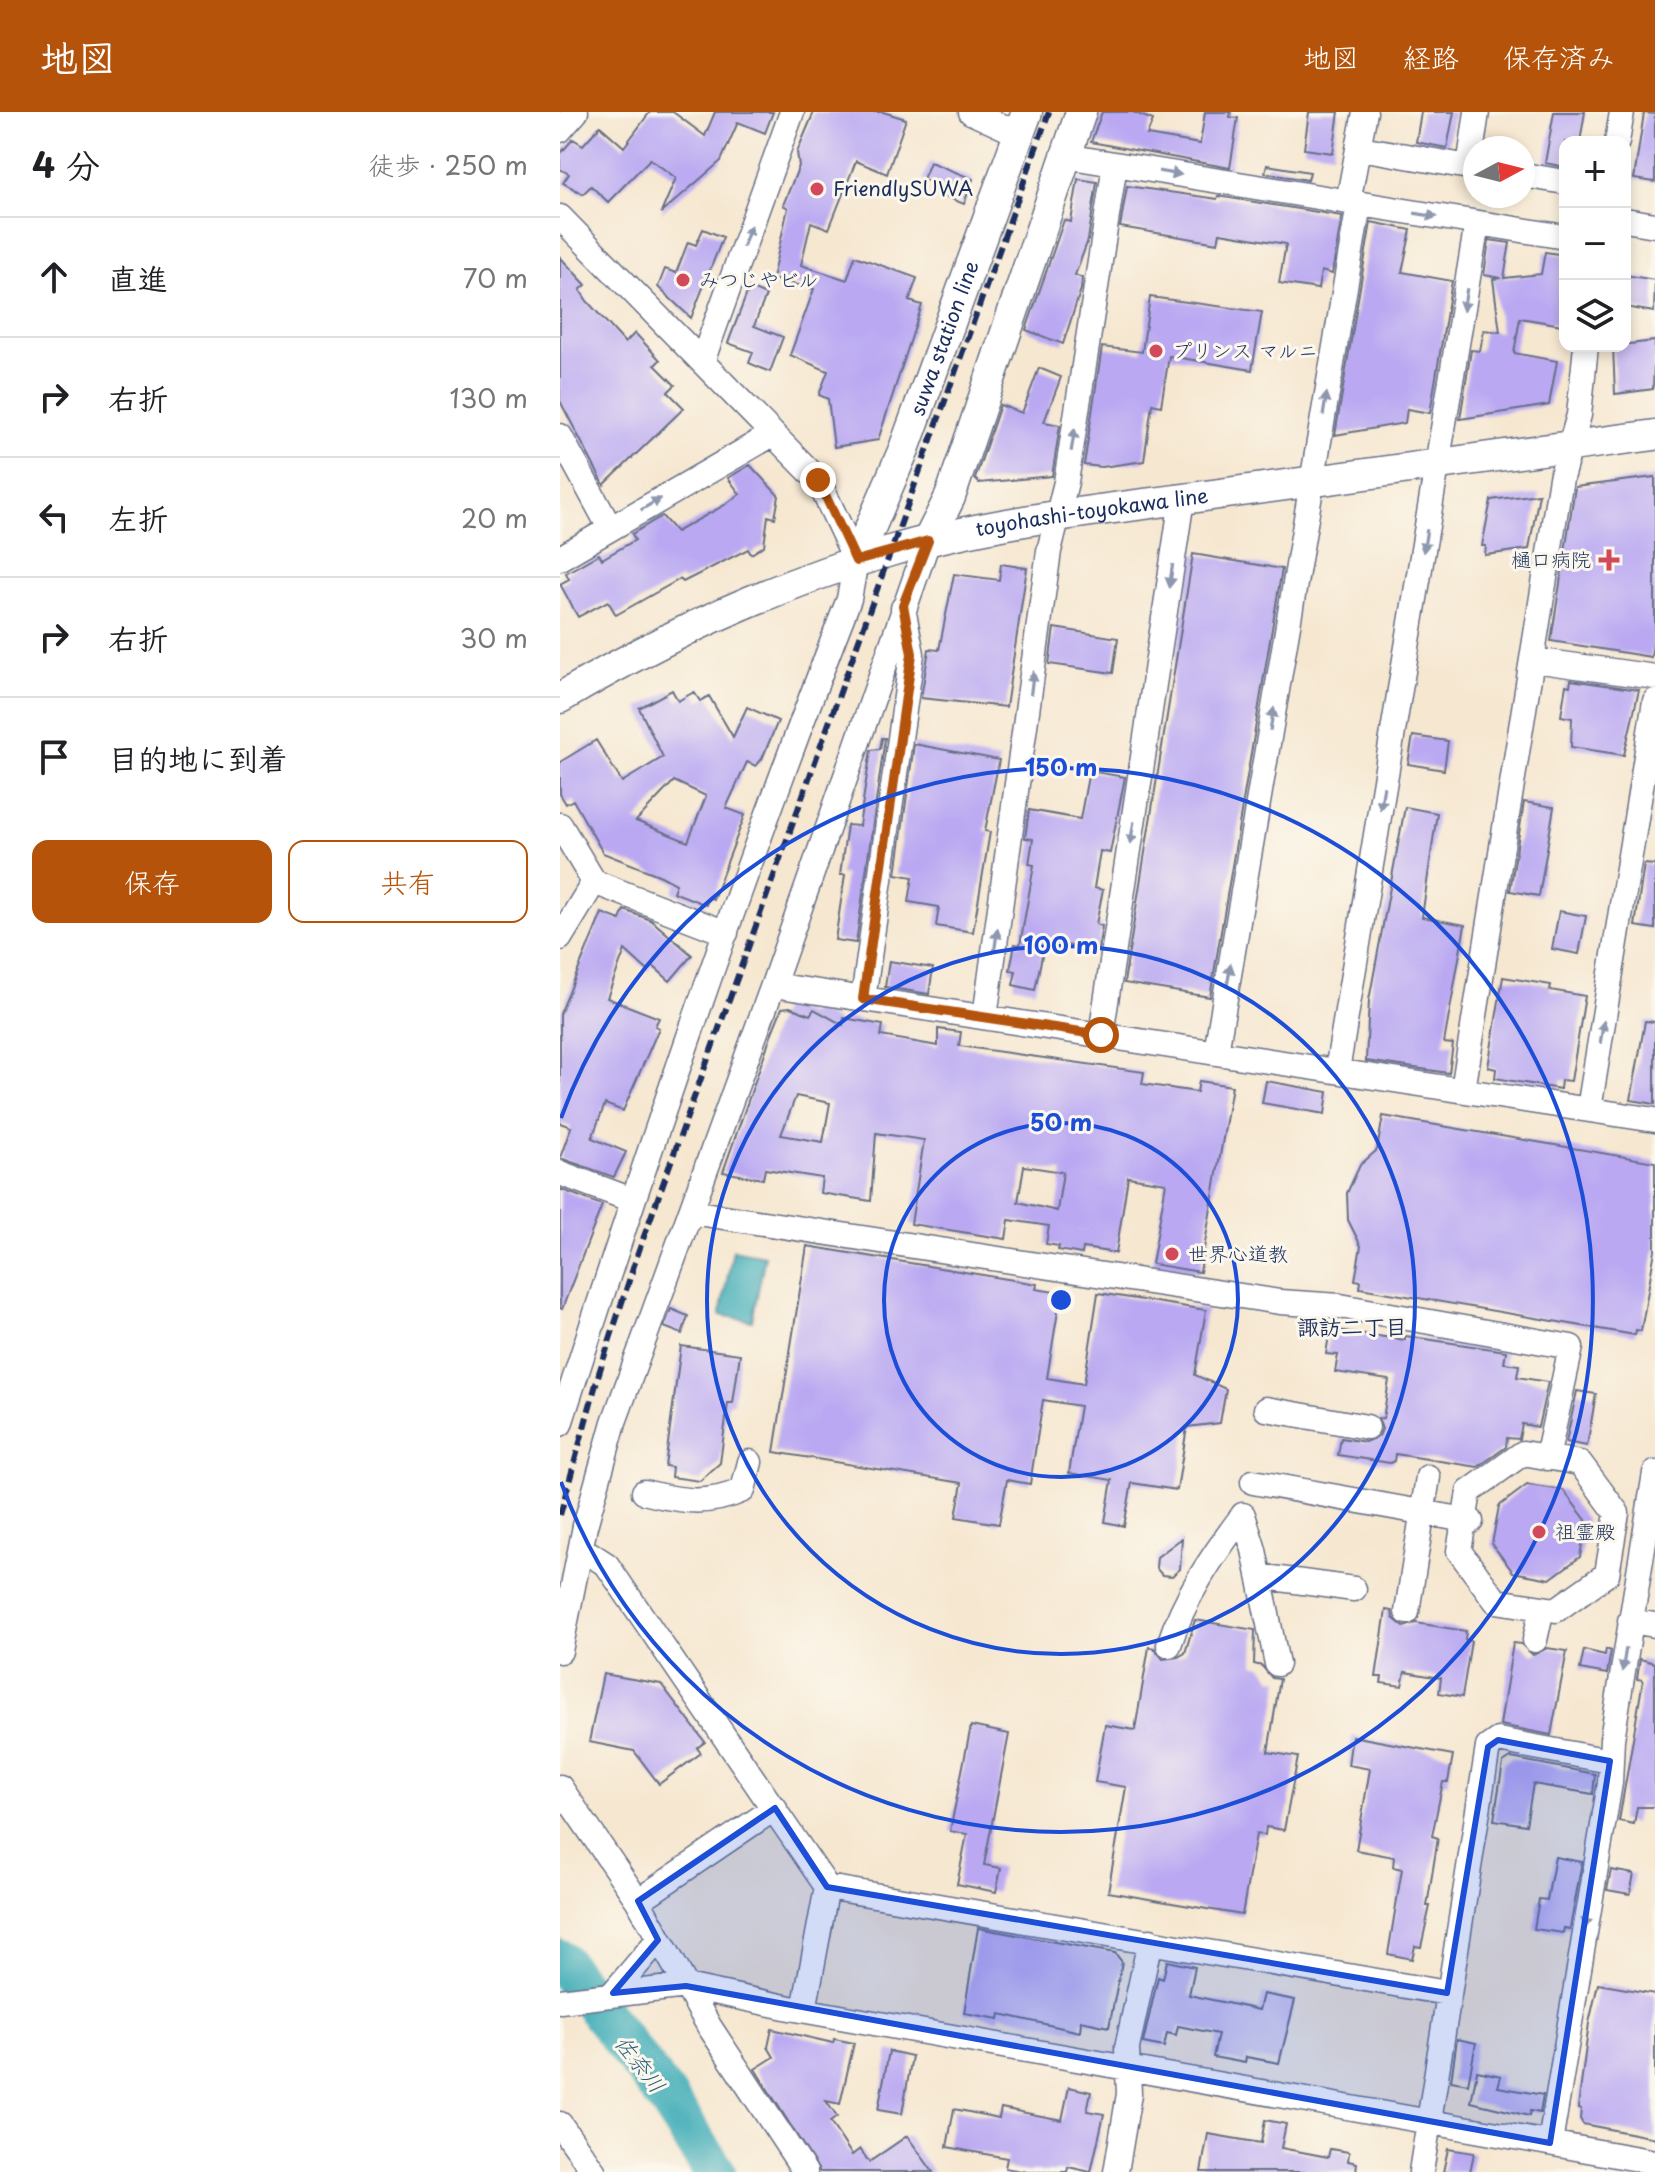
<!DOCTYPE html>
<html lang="ja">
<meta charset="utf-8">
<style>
body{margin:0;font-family:"Playpen Sans","Klee One",sans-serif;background:#f2f2f2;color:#202124}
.controls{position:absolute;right:24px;top:24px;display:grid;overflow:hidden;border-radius:16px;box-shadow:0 4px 12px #0003}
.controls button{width:72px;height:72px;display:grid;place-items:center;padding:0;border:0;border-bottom:2px solid #e0e0e0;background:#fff;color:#202124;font:40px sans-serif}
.compass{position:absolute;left:903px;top:24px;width:72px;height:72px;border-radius:50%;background:#fff;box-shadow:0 4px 12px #0003;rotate:83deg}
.stop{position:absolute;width:24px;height:24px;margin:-18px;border:6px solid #b45309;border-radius:50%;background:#fff}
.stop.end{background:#b45309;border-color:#fff;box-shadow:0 2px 8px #0008}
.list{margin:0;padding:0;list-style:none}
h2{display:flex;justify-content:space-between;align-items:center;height:104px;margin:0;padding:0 32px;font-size:34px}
h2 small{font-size:26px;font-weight:400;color:#757577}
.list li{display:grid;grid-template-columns:52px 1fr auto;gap:24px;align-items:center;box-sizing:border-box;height:120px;padding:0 32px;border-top:2px solid #e0e0e0}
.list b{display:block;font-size:30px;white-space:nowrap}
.list em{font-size:26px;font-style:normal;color:#757577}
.actions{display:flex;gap:16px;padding:24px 32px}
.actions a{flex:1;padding:18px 0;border:2px solid #b45309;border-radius:16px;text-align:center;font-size:28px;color:#b45309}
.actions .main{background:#b45309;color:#fff}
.icon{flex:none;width:44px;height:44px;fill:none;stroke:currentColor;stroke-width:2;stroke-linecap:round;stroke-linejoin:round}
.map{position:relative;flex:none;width:1095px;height:2060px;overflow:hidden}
header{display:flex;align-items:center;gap:48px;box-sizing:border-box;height:112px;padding:0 40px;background:#b45309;color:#fff}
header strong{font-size:38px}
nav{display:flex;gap:44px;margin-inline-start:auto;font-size:28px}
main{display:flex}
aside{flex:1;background:#fff}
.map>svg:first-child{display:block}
.water{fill:#3cacb7;stroke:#2c6e8a;stroke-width:2}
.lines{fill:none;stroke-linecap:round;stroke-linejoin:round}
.river{stroke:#3cacb7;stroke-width:42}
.building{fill:#baa9f2;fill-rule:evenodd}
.minor-casing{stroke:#686f86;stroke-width:27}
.major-casing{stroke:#686f86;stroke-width:33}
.minor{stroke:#fff;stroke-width:24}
.major{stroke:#fff;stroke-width:30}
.rail{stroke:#1b2f5e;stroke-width:6;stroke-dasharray:12 6;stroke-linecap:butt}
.oneway{fill:#8d97ae}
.route{stroke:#b45309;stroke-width:10}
.marked{fill:#1d4ed8;fill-opacity:0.2;stroke:#1d4ed8;stroke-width:6;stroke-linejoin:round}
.ring{fill:none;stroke:#1d4ed8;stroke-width:4}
.poi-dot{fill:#d1495b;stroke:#fbf7ec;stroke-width:3}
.labels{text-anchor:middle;stroke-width:6;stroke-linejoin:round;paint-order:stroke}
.poi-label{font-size:20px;fill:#1b2f5e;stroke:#fbf7ec;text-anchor:start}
.street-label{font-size:20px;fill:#1b2f5e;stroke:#fbf7ec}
.neighbourhood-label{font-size:22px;font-weight:bold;fill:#1b2f5e;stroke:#fbf7ec}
.water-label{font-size:22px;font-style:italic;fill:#275b7d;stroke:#fbf7ec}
.centre{fill:#1d4ed8;stroke:#fbf7ec;stroke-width:4}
.ring-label{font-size:24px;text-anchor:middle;font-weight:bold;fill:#1d4ed8;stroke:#fbf7ec;stroke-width:6;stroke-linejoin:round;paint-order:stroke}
</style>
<header>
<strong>地図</strong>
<nav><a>地図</a><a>経路</a><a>保存済み</a></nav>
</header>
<main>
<aside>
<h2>4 分<small>徒歩 · 250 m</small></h2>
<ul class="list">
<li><svg class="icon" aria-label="ahead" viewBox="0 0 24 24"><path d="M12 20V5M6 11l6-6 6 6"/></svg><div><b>直進</b></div><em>70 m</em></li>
<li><svg class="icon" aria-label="right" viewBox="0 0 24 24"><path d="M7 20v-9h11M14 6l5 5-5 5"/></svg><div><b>右折</b></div><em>130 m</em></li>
<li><svg class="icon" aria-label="left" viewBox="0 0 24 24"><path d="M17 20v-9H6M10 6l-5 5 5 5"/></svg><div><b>左折</b></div><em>20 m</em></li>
<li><svg class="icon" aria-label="right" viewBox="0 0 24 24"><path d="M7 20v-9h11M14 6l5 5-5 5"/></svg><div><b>右折</b></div><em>30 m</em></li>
<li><svg class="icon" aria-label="arrive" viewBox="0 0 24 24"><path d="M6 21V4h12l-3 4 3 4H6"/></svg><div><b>目的地に到着</b></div></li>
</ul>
<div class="actions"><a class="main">保存</a><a>共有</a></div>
</aside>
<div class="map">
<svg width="1095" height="2060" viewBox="0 0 1095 2060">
<rect width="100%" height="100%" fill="#fbf7ec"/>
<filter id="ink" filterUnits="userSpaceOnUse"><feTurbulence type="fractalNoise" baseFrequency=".0125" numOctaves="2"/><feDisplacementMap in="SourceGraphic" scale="16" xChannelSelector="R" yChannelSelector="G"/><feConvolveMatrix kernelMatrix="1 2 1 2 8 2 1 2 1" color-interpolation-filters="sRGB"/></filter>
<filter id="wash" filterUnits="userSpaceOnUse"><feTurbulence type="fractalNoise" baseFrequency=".006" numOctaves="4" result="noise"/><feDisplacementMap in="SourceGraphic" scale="32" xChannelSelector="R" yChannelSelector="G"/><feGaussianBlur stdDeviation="1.8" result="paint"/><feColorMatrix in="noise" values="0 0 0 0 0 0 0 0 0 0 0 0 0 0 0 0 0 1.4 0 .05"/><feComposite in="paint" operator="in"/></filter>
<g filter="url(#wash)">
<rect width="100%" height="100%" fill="#f6e7d0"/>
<path class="water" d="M173,1138L205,1144L192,1209L160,1203Z"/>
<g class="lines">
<path class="river" d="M0,1848L106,1985L155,2060"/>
</g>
<g id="blocks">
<path class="building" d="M90,0H113L145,24L155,0H213L205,21L178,10L161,49L101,101L116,66L90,47L48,90L31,74L23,82L3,71L9,62L0,57V42L13,27L23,33L40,14L64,35Z
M254,0H323L346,7L327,62L296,49L269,117L251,110L241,153L287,168L295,144L357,166L349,189L362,193L318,328L274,335L268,287L259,283L268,259L230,243L254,177L212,167L228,96L223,93L239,54L237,40Z
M542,0H573L593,8L587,23L640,32L645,0H671L670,5L678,6L670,56L531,30Z
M749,0H779L773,41L744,37Z
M861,0H894L887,36L856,30Z
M994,0H1025L1020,30H1005V55L985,51Z
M1084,1L1095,2V70L1074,67Z
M370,50L413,67L404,92L376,81L373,77L375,72L363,67Z
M707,53L750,60L748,68L705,61Z
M518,67L537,70L528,128L515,163L522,166L521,177L503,232L466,218L504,108L511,110Z
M567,74L657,87L658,84L782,104L772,162L761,159L758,177L719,171L726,132L660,121L658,131L560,115Z
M811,110L851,118L842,160L892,169L870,301L847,297L845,311L775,323Z
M143,117L163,125L131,206L98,175L105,157L116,161L128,130L136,133Z
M929,128L950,131L944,166L981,162L985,140L1005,143L1002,213L960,206L954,241L997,249L989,293L900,307L911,238L920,239L924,218L940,220L933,167L941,166L924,163Z
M0,145L26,173L20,178L27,189L65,231L75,221L100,248L95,253L115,273L108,280L124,296L44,373L0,289Z
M1065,163L1095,168L1094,200L1065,195Z
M189,176L206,183L194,214L223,225L210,260L189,251L193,240L168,231Z
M590,185L702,200L692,258L609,244L601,294L592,292L584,349L542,355L524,353L542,235L582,240Z
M1095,229L1093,277L1055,282L1053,234Z
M479,256L501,265L484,310L500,313L492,364L419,371L415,367L440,293L462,301Z
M190,353L219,384L215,406L208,404L204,434L191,442L188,437L123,470L120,467L56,503L48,489L18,505L0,472L9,467L6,461L39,442L42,447L75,428L72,422L102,404L116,420L163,394L180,382L168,366Z
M1095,365V520L1091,545L991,529L1015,375Z
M979,382L969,437L925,443L926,434H922L931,388Z
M633,442L722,457L650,885L564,871Z
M441,452L467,456L446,595L361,586L369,537L379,538L394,462L439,468Z
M494,516L558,526L553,561L489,552Z
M1011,568L1079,578L1064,643L1011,635L1012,606L1001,604L1006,573L1010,574Z
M112,578L118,589L134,580L140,589L149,584L173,625L187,595L218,609L202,647L196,654L187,650L166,696L185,703L153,787L149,785L146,793L113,780L116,772L101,764L43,741L13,688L6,692L0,682V650L36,628L62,670L103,645L79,596ZM114,669L146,684L128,730L76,709Z
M853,624L888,629L884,658L848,652Z
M322,626H325L296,831L275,828L285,763H280L287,713L299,714L311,638L320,637Z
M354,632L439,648L425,719L430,720L413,820L376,814L379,795L349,790L353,765L336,762Z
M529,659L565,665L550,741L540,739L534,776L543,778L536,812L542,814L538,839L485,829L475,878L453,873L456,859L450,858L455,832L460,833L474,753L469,752L473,727L465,726L469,698L520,707Z
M964,690L994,695L979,784L950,779Z
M845,695L877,701L862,805L905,813L884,931L893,932L889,961L806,949L809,888Z
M1084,752L1095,753V817L1075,814Z
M64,798L91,808L132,843L110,869L92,853L88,859L65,838L47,886L99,906L95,914L99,916L63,999L45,992L32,1026L66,1040L54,1065L0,1046L11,1015L0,1011V902L42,801L60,808Z
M999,799L1026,804L1019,842L992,837Z
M329,849L373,856L369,882L325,875Z
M943,865L991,873L990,878L1025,884L1011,969L1001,968L1000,977L935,966L936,957L928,955Z
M230,895L250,903L254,897L283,913L284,906L323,913L321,924L378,934V917L401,920L399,934L584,960L582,972L637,980L639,969L672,974L640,1160L592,1152L606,1071L568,1065L556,1141L523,1136L522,1142L498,1138L499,1134L486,1132L489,1114L449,1108L446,1127L351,1112L364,1028L316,1021L311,1089L260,1081L262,1066L205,1057L203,1067L163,1060L213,918L222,896ZM236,984L270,991L263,1030L221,1023ZM464,1054L503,1060L497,1099L458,1090Z
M1085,909L1095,910V992L1071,988Z
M706,969L768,980L765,1002L702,991Z
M823,1004L1095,1050V1138L1081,1219L1076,1218L1075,1223L800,1176L801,1169L795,1168L801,1134L788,1108L787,1081L800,1053L817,1038Z
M0,1077L42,1093L2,1197L0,1196Z
M247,1134L477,1172L476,1177L501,1181L487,1266L524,1272L538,1181L646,1198L635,1263L666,1277L660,1311L627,1315L617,1378L572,1371L564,1414L545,1410L552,1368L509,1361L520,1294L483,1288L470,1372L447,1368L439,1412L396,1405L402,1371L214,1340Z
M111,1197L128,1204L122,1222L104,1215Z
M770,1217L845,1228V1224L946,1239L944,1251L959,1253L957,1265L988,1270L978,1315L962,1312L959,1327L947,1326L946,1335L918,1355L835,1342L834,1349L830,1351L778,1343L781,1326L805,1330L819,1324L822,1317L818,1306L823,1307L829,1268L775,1260L778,1243L766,1242Z
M121,1234L180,1242L173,1291H168L160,1351L140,1369L111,1365L112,1355L105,1354Z
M1017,1279L1036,1282L1027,1334L1006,1330Z
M967,1373L1003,1378L1026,1408L1020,1445L990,1467L953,1460L932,1432L939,1394Z
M622,1426L620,1457L612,1464L602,1463L596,1456L597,1445Z
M826,1498L832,1499L833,1506L844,1515L856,1511L906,1519L905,1528L911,1529L902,1585L879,1581L881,1566L845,1560L842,1574L821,1571L822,1565H816Z
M635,1508L695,1518L694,1552L702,1554L712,1566L720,1567L708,1640L738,1645L724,1718L706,1715L705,1723L696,1722L682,1803L548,1780L566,1675L535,1670L545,1613L575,1618L589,1535L594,1536L603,1547L618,1545L625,1541Z
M953,1531L961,1532L973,1543L987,1536L1007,1539L991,1623L940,1613Z
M1046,1537L1051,1539L1047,1562L1020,1557L1024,1538L1045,1543Z
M1080,1547L1095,1551V1695H1077L1074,1712L1059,1709L1083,1568L1077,1567Z
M43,1562L101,1572L145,1630L137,1636L141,1641L99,1672L74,1639L29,1630Z
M411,1614L449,1622L424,1753L441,1756L436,1780L397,1772L407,1722L390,1719Z
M792,1624L893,1643L888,1670H883L872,1724L878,1726L867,1794H870L861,1835L855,1834L852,1847L828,1842L842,1757L833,1755L834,1745L796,1738L810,1657L788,1653Z
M951,1646L1035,1662L1033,1682L973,1672L966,1713L934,1708L943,1651Z
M995,1745L1022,1750L1010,1817L1004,1816L1003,1821L974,1817L979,1787L987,1788Z
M1051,1758L1074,1762L1070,1782L1047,1778Z
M418,1816L555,1841L562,1850L549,1915L521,1909L520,1920L440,1902L439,1907L404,1901Z
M607,1849L635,1855L629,1883L699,1898L703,1882L735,1888L719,1951L686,1945L685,1951L653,1945L658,1922L618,1914L616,1923L607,1921L604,1935L583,1931L598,1865L603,1867Z
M1038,1872L1095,1882V2026L1023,2012L1020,2007L1021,1997L1018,1996L1029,1911Z
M212,1917L273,1931L274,1927L294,1931L280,1992L266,1989L277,2005L270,2010L292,2043L300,2037L309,2050L347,2024L373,2060H260L195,1957L214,1945L208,1935Z
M897,1927L916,1931L908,1972L891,1969Z
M329,1939L352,1944L342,2002L318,1998Z
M917,1959L941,1964L938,1975L983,1983L980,2001L970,1999L969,2004L911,1990Z
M509,1975L531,1980L527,1999L544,2002L531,2060L508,2055L507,2060H467L445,2056L447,2046L387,2035L394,1997L439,2006L441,1996L502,2008Z
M705,2008L726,2012L721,2036L768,2045L770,2037L789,2040L788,2049L797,2051L796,2060H641L648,2022L701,2031Z
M888,2037L914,2041L910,2060H883Z"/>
</g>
</g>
<g filter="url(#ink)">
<use href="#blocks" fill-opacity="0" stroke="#686f86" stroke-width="2"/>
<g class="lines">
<defs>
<path id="minor" d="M411,0L459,22
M0,18L16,0
M1057,30L1062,0
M800,36L915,56
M505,44L1005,125
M909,55L917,0
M963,63L1005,70
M788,90L805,0
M0,105L258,368L296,449L289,487C183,758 89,1035 0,1312
M1065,108L1095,113
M142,250L232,0
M0,324L50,416
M0,446L213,322
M974,548L1095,565
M0,713L34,770L166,821
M0,826L34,770
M213,873L1095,1008
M303,887L352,542L343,496
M425,905L489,439L506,370L555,52
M541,923L622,387
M656,940L799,92
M777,959L917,111
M903,978L1001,366L1019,303L1026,234
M1029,997L1095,589
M0,1061L72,1088
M131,1100L720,1190L780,1194L1011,1235L987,1346
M706,1297L807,1315
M963,1341L1020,1351L1057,1401L1047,1462L996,1498L936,1489L899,1439L909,1380Z
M693,1370L911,1409
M84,1380C120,1389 148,1394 183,1378L190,1350
M683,1403L694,1438L717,1552
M21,1436L47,1453L267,1775L887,1881
M699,1464L794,1477
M847,1500L868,1365
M1070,1509L1095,1513
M975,1528L982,1496
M609,1533C624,1485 653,1443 683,1403
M0,1539L25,1414L54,1310L213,873L368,429
M0,1675L78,1789L149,1914L245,2060
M78,1789L215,1696
M53,1881L98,1828
M0,1889L126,1874L230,1896L1095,2050
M244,1898L267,1775
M0,2012L34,2060
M990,2031L1050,1671L1052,1627L1095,1361
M556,2060L569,1982L567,1936L590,1829
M861,2060L928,1635L938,1628L1050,1649"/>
<g id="major">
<path d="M368,429L390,385L521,0"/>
<path id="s1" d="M296,449L344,337L467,0"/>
<path id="s2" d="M0,586C103,525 215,473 330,439C434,408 545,398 652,383C799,363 947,342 1095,323"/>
</g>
</defs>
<use href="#minor" class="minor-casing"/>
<use href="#major" class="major-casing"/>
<use href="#minor" class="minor"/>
<use href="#major" class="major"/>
<path class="rail" d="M0,1403L39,1261L77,1144L489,0"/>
</g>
<defs><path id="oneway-solid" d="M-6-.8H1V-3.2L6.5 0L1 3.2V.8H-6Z" transform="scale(2)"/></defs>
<g class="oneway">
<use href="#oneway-solid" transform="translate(610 61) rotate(9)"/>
<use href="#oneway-solid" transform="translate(866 103) rotate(9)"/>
<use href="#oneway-solid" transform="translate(187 124) rotate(-70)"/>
<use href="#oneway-solid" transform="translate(905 188) rotate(99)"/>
<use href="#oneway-solid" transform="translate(765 292) rotate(-81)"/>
<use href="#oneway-solid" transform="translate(513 328) rotate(-81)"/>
<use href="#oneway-solid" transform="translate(91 392) rotate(-31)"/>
<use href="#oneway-solid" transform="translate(865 429) rotate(99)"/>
<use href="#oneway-solid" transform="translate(611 464) rotate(98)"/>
<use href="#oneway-solid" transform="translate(472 571) rotate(-83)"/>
<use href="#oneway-solid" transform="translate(712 607) rotate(-80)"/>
<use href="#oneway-solid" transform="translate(822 686) rotate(99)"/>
<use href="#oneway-solid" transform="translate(572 721) rotate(99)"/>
<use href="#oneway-solid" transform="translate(436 828) rotate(-82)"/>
<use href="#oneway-solid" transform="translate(669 863) rotate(-80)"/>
<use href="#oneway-solid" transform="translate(1042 920) rotate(-81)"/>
<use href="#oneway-solid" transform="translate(1064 1548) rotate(99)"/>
<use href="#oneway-solid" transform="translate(1027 1805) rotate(99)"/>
</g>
</g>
<g class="lines" filter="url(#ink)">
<path class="route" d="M258,368L296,449L368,429L343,493L352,542L303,887L541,923"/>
</g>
<path class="marked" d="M938,1628L1050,1649L990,2031L126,1874L53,1881L98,1828L78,1789L215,1696L267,1775L887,1881L928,1635Z"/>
<g class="ring">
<circle cx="501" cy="1188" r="177"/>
<circle cx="501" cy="1188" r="354"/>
<path d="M1 1006A532 532 0 1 1 1 1370"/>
</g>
<g class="poi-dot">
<circle cx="257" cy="77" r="8"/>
<circle cx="123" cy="168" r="8"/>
<circle cx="596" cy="239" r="8"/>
<path d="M1045 436h8v8h8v8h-8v8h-8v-8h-8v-8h8z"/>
<circle cx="612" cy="1142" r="8"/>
<circle cx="979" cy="1420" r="8"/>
</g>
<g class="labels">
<g class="poi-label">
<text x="273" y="84">FriendlySUWA</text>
<text x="139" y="175">みつじやビル</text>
<text x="612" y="246">プリンス マルニ</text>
<text x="1031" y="455" text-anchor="end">樋口病院</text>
<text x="628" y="1149">世界心道教</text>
<text x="995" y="1427">祖霊殿</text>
</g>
<g class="street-label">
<text dy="7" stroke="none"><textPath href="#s1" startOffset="240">suwa station line</textPath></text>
<text dy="7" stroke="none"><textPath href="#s2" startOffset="568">toyohashi-toyokawa line</textPath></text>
</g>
<g class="neighbourhood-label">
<text x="792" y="1223">諏訪二丁目</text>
</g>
<g class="water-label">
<text transform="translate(80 1952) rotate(52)" y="8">佐奈川</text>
</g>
</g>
<circle cx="501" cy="1188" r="12" class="centre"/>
<g class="ring-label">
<text x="501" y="664">150 m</text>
<text x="501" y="842">100 m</text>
<text x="501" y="1019">50 m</text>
</g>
</svg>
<div class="controls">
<button>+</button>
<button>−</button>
<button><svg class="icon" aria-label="layers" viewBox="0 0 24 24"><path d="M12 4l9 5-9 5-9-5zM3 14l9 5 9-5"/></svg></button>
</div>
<svg class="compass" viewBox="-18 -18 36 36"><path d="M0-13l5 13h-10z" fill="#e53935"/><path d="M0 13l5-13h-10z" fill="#757577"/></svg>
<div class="stop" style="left:541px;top:923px"></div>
<div class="stop end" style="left:258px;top:368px"></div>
</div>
</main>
